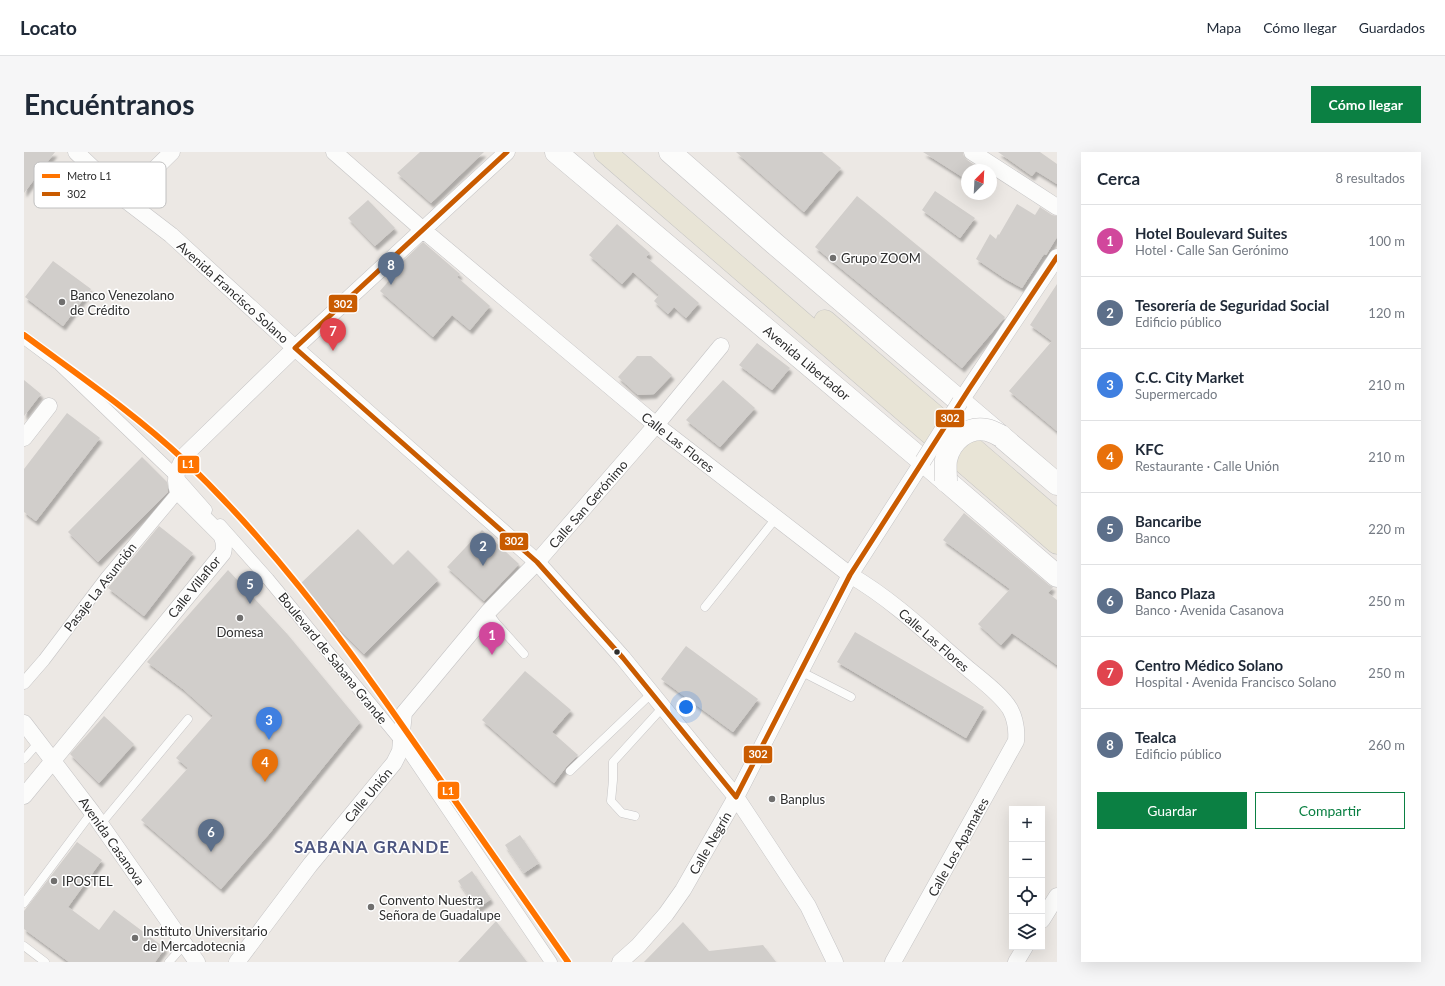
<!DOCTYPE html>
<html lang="es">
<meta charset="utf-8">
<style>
body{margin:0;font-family:Lato,sans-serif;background:#f6f6f7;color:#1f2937}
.controls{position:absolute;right:12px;bottom:12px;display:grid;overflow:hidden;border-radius:0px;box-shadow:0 4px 16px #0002}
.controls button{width:36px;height:36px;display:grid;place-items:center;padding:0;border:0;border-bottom:1px solid #e0e1e3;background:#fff;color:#1f2937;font:20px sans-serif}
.compass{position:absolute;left:937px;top:12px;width:36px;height:36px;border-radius:50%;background:#fff;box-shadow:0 4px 16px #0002;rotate:24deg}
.you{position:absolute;left:662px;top:555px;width:14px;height:14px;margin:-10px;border:3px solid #fff;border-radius:50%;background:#1a73e8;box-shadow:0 0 0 6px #1a73e833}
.badge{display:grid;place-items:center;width:26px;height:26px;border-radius:50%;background:#0b8043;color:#fff;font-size:13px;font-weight:700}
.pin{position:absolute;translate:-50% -33px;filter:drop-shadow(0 1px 2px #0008)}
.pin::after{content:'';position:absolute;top:21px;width:14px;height:12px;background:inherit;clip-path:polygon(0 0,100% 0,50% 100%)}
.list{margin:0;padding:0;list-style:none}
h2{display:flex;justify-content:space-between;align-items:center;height:52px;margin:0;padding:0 16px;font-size:17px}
h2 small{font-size:13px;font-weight:400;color:#747a83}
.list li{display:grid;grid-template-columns:26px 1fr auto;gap:12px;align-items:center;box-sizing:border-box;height:72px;padding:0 16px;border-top:1px solid #e0e1e3}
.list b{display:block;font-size:15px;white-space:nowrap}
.list p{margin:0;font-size:13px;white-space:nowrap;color:#747a83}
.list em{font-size:13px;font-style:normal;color:#747a83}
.actions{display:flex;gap:8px;padding:12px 16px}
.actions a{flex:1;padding:9px 0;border:1px solid #0b8043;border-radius:0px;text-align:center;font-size:14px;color:#0b8043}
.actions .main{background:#0b8043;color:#fff}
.icon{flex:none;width:22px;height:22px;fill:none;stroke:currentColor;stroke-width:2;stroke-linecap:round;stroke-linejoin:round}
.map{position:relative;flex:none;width:1033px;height:810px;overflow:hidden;border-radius:0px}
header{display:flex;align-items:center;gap:24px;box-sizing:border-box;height:56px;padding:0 20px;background:#fff;border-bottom:1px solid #e0e1e3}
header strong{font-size:19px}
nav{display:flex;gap:22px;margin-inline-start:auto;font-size:14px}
.intro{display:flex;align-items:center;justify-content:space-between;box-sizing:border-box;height:96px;padding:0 24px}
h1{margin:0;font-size:28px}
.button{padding:10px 18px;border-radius:0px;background:#0b8043;color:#fff;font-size:14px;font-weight:700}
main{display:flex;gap:24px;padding:0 24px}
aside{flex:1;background:#fff;border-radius:0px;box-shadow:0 4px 16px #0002}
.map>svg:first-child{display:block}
.building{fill:#d1cecb;filter:url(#shadow)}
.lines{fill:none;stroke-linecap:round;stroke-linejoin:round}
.service-casing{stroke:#c5c4c5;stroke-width:9}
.pedestrian-casing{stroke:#c5c4c5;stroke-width:13}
.minor-casing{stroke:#c5c4c5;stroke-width:17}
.secondary-casing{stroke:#c5c4c5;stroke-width:23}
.primary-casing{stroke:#c6c5c4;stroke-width:23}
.service{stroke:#fcfcfb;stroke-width:8}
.pedestrian{stroke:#fcfcfb;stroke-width:12}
.minor{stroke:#fcfcfb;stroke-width:16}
.secondary{stroke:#fcfcfb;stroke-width:22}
.primary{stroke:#e8e4d6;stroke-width:22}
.minor-bridge-casing{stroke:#c5c4c5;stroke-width:17;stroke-linecap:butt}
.secondary-bridge-casing{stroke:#c5c4c5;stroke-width:23;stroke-linecap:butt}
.minor-bridge{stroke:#fcfcfb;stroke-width:16}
.secondary-bridge{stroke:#fcfcfb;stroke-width:22}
.bus-1-casing{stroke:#fff;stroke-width:8}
.bus-1{stroke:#c95b00;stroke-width:5}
.metro-1-casing{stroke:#fff;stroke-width:9}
.metro-1{stroke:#ff7400;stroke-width:6}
.poi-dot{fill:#706f6e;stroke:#fff;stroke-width:1.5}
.bus-dot{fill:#2e2e2e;stroke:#fff;stroke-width:1.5}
.labels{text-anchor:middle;stroke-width:3;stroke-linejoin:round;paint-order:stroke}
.poi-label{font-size:13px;fill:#2e2e2e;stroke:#fff;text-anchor:start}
.street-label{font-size:13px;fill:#2e2e2e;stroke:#fff}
.district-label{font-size:17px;font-weight:bold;letter-spacing:1px;fill:#4d5680;stroke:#fff}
.key{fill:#fff;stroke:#c0c0c0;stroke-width:1}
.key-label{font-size:11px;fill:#2e2e2e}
.line-badge{stroke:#fff;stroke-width:1.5}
.badge-label{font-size:11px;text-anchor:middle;font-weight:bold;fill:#fff}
</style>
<header>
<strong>Locato</strong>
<nav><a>Mapa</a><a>Cómo llegar</a><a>Guardados</a></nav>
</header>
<div class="intro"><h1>Encuéntranos</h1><a class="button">Cómo llegar</a></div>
<main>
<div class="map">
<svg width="1033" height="810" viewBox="0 0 1033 810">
<defs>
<filter id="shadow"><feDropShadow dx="2.5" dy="4.5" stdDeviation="1" flood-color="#0004"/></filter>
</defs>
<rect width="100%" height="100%" fill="#ece8e4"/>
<path class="building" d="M0,0H31L0,41Z
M396,0H460L407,51L373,21Z
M712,0H798L817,16L780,60Z
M899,0H939L940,5L943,8L958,18H943V28Z
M974,0H1016L1033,12V32L1012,19L1008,24Z
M911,39L951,66L936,86L898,58Z
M833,44L981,165L938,216L791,95Z
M344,48L371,76L351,94L324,66Z
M993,52L1011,63L1016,55L1028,63L1033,64V85L1022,103L1020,102L998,136L980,126L952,107L966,82L972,87L974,82L975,83Z
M593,72L626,101L622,105L675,151L662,166L650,155L644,162L630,149L635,143L609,120L598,132L565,103Z
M399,90L436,122L433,125L466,154L446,178L428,163L409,185L356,139L380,111L378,110Z
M29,109L67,137L39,174L1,145Z
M1033,132V279L985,239L1028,189L1006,173Z
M733,191L766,216L748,238L715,213Z
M613,204H627L648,223L630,242L614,243L594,225Z
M0,228L17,242L0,264Z
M699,228L731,256L696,295L662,268Z
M43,261L76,286L12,369L0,360V317Z
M118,305L143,330L144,340L74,410L44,380Z
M940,361L1025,433L1029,435L1024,441L1033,448V513L988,481L977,493L954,472L986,437L919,388Z
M135,374L169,401L120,464L84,436Z
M334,377L369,413L384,398L414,428L340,502L310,472L312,470L276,432Z
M458,378L495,412L460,449L423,415Z
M204,418L264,483L336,570L245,682L197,737L117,668L164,616L152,606L189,564L159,537L123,510Z
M831,480L960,555L942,586L813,510Z
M662,494L734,547L709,580L637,527Z
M501,519L547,558L528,580L554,603L542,615L530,631L458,568Z
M80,564L110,592L75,631L46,602Z
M496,683L515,711L500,721L481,693Z
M53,690L78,708L44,755L75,778L90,758L141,796L131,810H45L0,777V759Z
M448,719L467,747L453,757L434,729Z
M472,769L503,810H434Z
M659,770L685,799L739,793L752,810H620Z"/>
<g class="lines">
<defs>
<path id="service" d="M681,455L752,366
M464,460L472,471L500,502
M776,519L827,545
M0,607L15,590
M546,619L628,541
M611,664L598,661L587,649L589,628V610L639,555
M77,672L164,567
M0,751L68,660
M0,794L21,810
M145,810L160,793"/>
<path id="pedestrian" d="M0,186L35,212L152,324L182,358
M196,373L244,427L378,590L527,810
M0,531L20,508L82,426L154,340"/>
<path id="minor" d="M52,0L91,37L100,47L147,83L271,196L513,410L599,506L712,645L784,754L811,810
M310,0L398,77L632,273L826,423C869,448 905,483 942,515C956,527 977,542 986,557C992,568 993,578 992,589L869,810
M948,0L1033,55
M100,47L148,0
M936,250L1033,105
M0,286L25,254
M0,571L68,660L173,810
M0,644L199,401C201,394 200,389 197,383L154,340C149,326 154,316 161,303L271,196L483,0
M1018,768L1033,744
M213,810L286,713L370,611L376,599L380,561L464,460L513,410L632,273L697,194
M596,810L614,794L642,762L659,738L712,645L826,423L899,309
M992,810L1001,795"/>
<path id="secondary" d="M532,0L899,309L1033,424
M646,0L751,92L1033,332"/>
<path id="primary" d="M581,0L1033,391
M801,169L1033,369"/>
</defs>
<use href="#service" class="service-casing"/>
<use href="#pedestrian" class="pedestrian-casing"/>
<use href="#minor" class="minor-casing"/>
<use href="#secondary" class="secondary-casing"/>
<use href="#primary" class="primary-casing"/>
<use href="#service" class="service"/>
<use href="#pedestrian" class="pedestrian"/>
<use href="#minor" class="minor"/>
<use href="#secondary" class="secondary"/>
<use href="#primary" class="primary"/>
<defs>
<path id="minor-bridge" d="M899,309L936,250"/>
<path id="secondary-bridge" d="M922,329C922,322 921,315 922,308C926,289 943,274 963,278C968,279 973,282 977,284"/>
</defs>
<use href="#minor-bridge" class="minor-bridge-casing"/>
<use href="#secondary-bridge" class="secondary-bridge-casing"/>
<use href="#minor-bridge" class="minor-bridge"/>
<use href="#secondary-bridge" class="secondary-bridge"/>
<defs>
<path id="bus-1" d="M483,0L271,196L513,410L599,506L712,645L826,423L945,237L1033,105"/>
</defs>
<use href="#bus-1" class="bus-1-casing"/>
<use href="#bus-1" class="bus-1"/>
<defs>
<path id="metro-1" d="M0,183C54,223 110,261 159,307C243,387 314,481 380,576C435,654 489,732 544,810"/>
</defs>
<use href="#metro-1" class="metro-1-casing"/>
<use href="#metro-1" class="metro-1"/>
</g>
<g class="poi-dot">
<circle cx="809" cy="106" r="4"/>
<circle cx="38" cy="150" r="4"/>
<circle cx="216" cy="466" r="4"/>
<circle cx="748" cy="647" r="4"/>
<circle cx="30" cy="729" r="4"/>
<circle cx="347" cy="755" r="4"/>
<circle cx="111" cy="786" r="4"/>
</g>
<circle class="bus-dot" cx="593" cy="500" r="3.5"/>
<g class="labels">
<g class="poi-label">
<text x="817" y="111">Grupo ZOOM</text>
<text x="46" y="148">Banco Venezolano<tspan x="46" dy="15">de Crédito</tspan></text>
<text x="216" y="485" text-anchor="middle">Domesa</text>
<text x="756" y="652">Banplus</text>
<text x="38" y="734">IPOSTEL</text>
<text x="355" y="753">Convento Nuestra<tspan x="355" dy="15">Señora de Guadalupe</tspan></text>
<text x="119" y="784">Instituto Universitario<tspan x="119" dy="15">de Mercadotecnia</tspan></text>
</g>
<g class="street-label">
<text transform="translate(209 140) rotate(42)" y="5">Avenida Francisco Solano</text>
<text transform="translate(783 211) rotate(40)" y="5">Avenida Libertador</text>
<text transform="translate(654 290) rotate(38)" y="5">Calle Las Flores</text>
<text transform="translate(564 352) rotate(-49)" y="5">Calle San Gerónimo</text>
<text transform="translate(76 435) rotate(-52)" y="5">Pasaje La Asunción</text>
<text transform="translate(170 435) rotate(-51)" y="5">Calle Villaflor</text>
<text transform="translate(910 488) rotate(41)" y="5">Calle Las Flores</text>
<text transform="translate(309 506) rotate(51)" y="5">Boulevard de Sabana Grande</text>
<text transform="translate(344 643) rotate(-50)" y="5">Calle Unión</text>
<text transform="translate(88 689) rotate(55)" y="5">Avenida Casanova</text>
<text transform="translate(686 691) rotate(-60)" y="5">Calle Negrín</text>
<text transform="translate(934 695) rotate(-61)" y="5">Calle Los Apamates</text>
</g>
<g class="district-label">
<text x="348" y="701">SABANA GRANDE</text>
</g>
</g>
<rect x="10" y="10" width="132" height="46" rx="6" class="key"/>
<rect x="18" y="22" width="18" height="4" fill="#ff7400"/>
<rect x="18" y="40" width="18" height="4" fill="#c95b00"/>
<g class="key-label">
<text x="43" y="28">Metro L1</text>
<text x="43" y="46">302</text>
</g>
<g class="line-badge">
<rect x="304" y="142" width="30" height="19" rx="4" fill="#c95b00"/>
<rect x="911" y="257" width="30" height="19" rx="4" fill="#c95b00"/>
<rect x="153" y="303" width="23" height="19" rx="4" fill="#ff7400"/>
<rect x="475" y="380" width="30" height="19" rx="4" fill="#c95b00"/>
<rect x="719" y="593" width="30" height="19" rx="4" fill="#c95b00"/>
<rect x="413" y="629" width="23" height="19" rx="4" fill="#ff7400"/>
</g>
<g class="badge-label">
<text x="319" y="156">302</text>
<text x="926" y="270">302</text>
<text x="164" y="316">L1</text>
<text x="490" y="393">302</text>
<text x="734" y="606">302</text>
<text x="424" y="643">L1</text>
</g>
</svg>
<div class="controls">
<button>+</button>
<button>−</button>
<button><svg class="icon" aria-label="locate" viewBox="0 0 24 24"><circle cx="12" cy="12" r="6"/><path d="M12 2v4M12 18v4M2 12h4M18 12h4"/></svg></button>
<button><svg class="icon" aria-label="layers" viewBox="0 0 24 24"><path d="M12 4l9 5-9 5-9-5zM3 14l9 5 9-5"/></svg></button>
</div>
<svg class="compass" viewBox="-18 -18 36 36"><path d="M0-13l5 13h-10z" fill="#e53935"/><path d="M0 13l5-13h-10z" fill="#747a83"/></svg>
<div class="you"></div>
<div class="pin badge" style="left:468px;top:503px;background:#d1479c">1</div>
<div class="pin badge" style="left:459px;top:414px;background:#5c6f8a">2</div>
<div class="pin badge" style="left:245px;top:588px;background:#3f7fe0">3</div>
<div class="pin badge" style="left:241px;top:630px;background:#e8710a">4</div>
<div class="pin badge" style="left:226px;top:452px;background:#5c6f8a">5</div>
<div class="pin badge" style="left:187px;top:700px;background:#5c6f8a">6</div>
<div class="pin badge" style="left:309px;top:199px;background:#e0444e">7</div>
<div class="pin badge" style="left:367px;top:133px;background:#5c6f8a">8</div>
</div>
<aside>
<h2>Cerca<small>8 resultados</small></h2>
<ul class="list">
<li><span class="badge" style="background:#d1479c">1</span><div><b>Hotel Boulevard Suites</b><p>Hotel · Calle San Gerónimo</p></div><em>100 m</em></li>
<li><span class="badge" style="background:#5c6f8a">2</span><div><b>Tesorería de Seguridad Social</b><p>Edificio público</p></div><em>120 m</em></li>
<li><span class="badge" style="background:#3f7fe0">3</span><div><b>C.C. City Market</b><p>Supermercado</p></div><em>210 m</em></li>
<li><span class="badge" style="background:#e8710a">4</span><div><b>KFC</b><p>Restaurante · Calle Unión</p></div><em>210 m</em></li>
<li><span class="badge" style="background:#5c6f8a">5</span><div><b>Bancaribe</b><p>Banco</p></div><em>220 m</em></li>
<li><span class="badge" style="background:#5c6f8a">6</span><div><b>Banco Plaza</b><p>Banco · Avenida Casanova</p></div><em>250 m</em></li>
<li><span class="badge" style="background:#e0444e">7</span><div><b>Centro Médico Solano</b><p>Hospital · Avenida Francisco Solano</p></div><em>250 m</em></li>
<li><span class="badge" style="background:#5c6f8a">8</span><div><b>Tealca</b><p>Edificio público</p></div><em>260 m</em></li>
</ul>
<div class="actions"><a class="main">Guardar</a><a>Compartir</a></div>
</aside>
</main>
